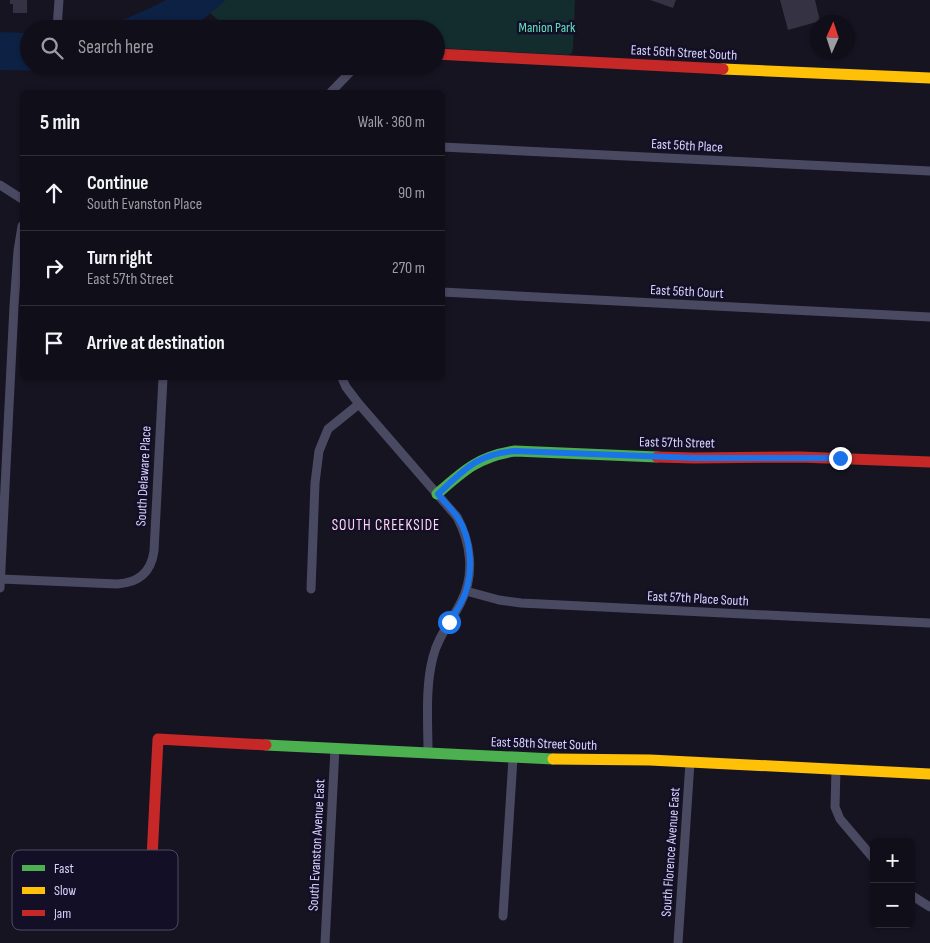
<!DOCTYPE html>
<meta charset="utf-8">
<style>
body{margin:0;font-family:"Sofia Sans Condensed",sans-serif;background:#191822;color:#f1f3f6}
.controls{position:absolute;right:15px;bottom:15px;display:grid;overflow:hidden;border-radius:8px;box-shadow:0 1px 4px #0004}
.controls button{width:45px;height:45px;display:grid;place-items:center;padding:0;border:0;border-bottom:1px solid #302f38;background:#100f19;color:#f1f3f6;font:25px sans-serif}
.compass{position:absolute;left:810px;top:15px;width:45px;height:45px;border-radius:50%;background:#100f19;box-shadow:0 1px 4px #0004;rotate:3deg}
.stop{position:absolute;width:15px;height:15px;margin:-11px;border:4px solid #1a73e8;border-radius:50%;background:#fff}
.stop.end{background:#1a73e8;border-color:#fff;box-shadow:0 1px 5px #0008}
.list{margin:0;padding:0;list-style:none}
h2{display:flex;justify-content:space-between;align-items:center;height:65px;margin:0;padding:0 20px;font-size:21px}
h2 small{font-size:16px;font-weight:400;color:#9c9ca2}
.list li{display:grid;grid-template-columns:32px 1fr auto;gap:15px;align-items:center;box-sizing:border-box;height:75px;padding:0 20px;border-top:1px solid #302f38}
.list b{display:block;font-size:19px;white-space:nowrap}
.list p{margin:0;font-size:16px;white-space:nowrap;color:#9c9ca2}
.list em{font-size:16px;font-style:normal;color:#9c9ca2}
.icon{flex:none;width:28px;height:28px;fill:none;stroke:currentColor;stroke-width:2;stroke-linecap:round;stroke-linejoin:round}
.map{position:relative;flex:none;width:930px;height:943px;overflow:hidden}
.search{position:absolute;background:#100f19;box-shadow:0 1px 4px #0004;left:20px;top:20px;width:425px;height:55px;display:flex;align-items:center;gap:12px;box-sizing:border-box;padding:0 18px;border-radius:28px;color:#9c9ca2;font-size:19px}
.panel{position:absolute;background:#100f19;box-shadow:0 1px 4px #0004;left:20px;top:90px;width:425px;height:290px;border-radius:8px}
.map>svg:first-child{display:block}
.green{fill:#132c2d}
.water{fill:#0d2144}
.building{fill:#343243}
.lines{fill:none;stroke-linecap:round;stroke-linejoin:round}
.street{stroke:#4a4962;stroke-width:9}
.fast{stroke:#4caf50;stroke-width:11}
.slow{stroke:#ffc107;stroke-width:11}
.jam{stroke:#c62828;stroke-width:11}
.route{stroke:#1a73e8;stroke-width:6}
.labels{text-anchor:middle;stroke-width:5;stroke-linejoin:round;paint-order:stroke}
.park-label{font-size:14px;fill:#5fe0c0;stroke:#130f26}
.street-label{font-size:14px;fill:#d9d4ff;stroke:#130f26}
.neighbourhood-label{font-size:15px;letter-spacing:1px;fill:#ffd6f0;stroke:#130f26}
.key{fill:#130f26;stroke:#4e4a67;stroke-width:1}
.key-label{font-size:14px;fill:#d9d4ff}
</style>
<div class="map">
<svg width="930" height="943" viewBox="0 0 930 943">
<rect width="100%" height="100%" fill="#161421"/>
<path class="green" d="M197,0H575L573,47L572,53L568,55L436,48V29H229L211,14Z"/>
<path class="water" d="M166,0H226L191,29H94C120,23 142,12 166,0Z
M0,32L29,33V66H101L64,71L0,70Z"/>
<path class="building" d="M10,0H27V13H13V4H10Z
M650,0H676L673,8Z
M780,0H815L820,21L788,30Z"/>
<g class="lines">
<path class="street" d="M57,28L59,0
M331,92L356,66
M442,147L930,171
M0,185L22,199
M442,292L930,317
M342,378L346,387L359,404L457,517C471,543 475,575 461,602C452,621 438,636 433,657C425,687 428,722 428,753
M1,579L117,584C138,583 151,573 154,551L163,378
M0,588L14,306L18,251L22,226
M311,589L315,483L319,451L328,429L359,404
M466,591L499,600L521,603L930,623
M836,769L835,807L840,819L874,859
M911,895L930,907
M503,916L513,758
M325,943L335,748
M678,943L690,762"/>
<path class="fast" d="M437,494C463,471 479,456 515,451L657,457
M266,745L553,759"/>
<path class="slow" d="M723,69L930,78
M553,759L650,760L930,774"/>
<path class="jam" d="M436,54L723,69
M657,457L694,458L800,457L930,462
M150,898L158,739L266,745"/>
</g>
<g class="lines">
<path class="route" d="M449,622C456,612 463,602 466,591C473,568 471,538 458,518C452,509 444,502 438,494C464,470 477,454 515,451L694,458H840"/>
</g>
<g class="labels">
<g class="park-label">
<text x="547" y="32">Manion Park</text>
</g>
<g class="street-label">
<text transform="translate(684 52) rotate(3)" y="5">East 56th Street South</text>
<text transform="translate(687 145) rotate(3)" y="5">East 56th Place</text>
<text transform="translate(687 291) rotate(3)" y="5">East 56th Court</text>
<text transform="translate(677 442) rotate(1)" y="5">East 57th Street</text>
<text transform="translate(143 476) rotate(-87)" y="5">South Delaware Place</text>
<text transform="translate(698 598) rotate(3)" y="5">East 57th Place South</text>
<text transform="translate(544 743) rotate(2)" y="5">East 58th Street South</text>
<text transform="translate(316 845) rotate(-87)" y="5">South Evanston Avenue East</text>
<text transform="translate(670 852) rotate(-86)" y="5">South Florence Avenue East</text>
</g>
<g class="neighbourhood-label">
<text x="386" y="530">SOUTH CREEKSIDE</text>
</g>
</g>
<rect x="12" y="850" width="166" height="80" rx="8" class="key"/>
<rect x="22" y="865" width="23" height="6" fill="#4caf50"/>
<rect x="22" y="887" width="23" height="7" fill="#ffc107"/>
<rect x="22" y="910" width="23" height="6" fill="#c62828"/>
<g class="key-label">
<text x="54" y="873">Fast</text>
<text x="54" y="895">Slow</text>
<text x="54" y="918">Jam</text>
</g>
</svg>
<div class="controls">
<button>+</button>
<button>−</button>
</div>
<svg class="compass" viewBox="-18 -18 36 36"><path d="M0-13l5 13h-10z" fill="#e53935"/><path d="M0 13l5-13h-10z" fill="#9c9ca2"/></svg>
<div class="stop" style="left:449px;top:622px"></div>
<div class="stop end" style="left:840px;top:458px"></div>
<div class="search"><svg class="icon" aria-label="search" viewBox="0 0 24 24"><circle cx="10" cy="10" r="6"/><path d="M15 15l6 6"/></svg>Search here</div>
<section class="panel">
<h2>5 min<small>Walk · 360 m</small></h2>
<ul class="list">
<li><svg class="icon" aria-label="ahead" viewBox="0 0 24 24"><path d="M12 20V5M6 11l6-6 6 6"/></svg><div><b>Continue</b><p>South Evanston Place</p></div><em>90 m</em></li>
<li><svg class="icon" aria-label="right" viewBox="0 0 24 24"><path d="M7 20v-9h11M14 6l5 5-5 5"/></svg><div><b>Turn right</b><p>East 57th Street</p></div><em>270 m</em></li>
<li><svg class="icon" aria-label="arrive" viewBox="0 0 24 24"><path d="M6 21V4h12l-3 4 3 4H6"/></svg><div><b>Arrive at destination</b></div></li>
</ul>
</section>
</div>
